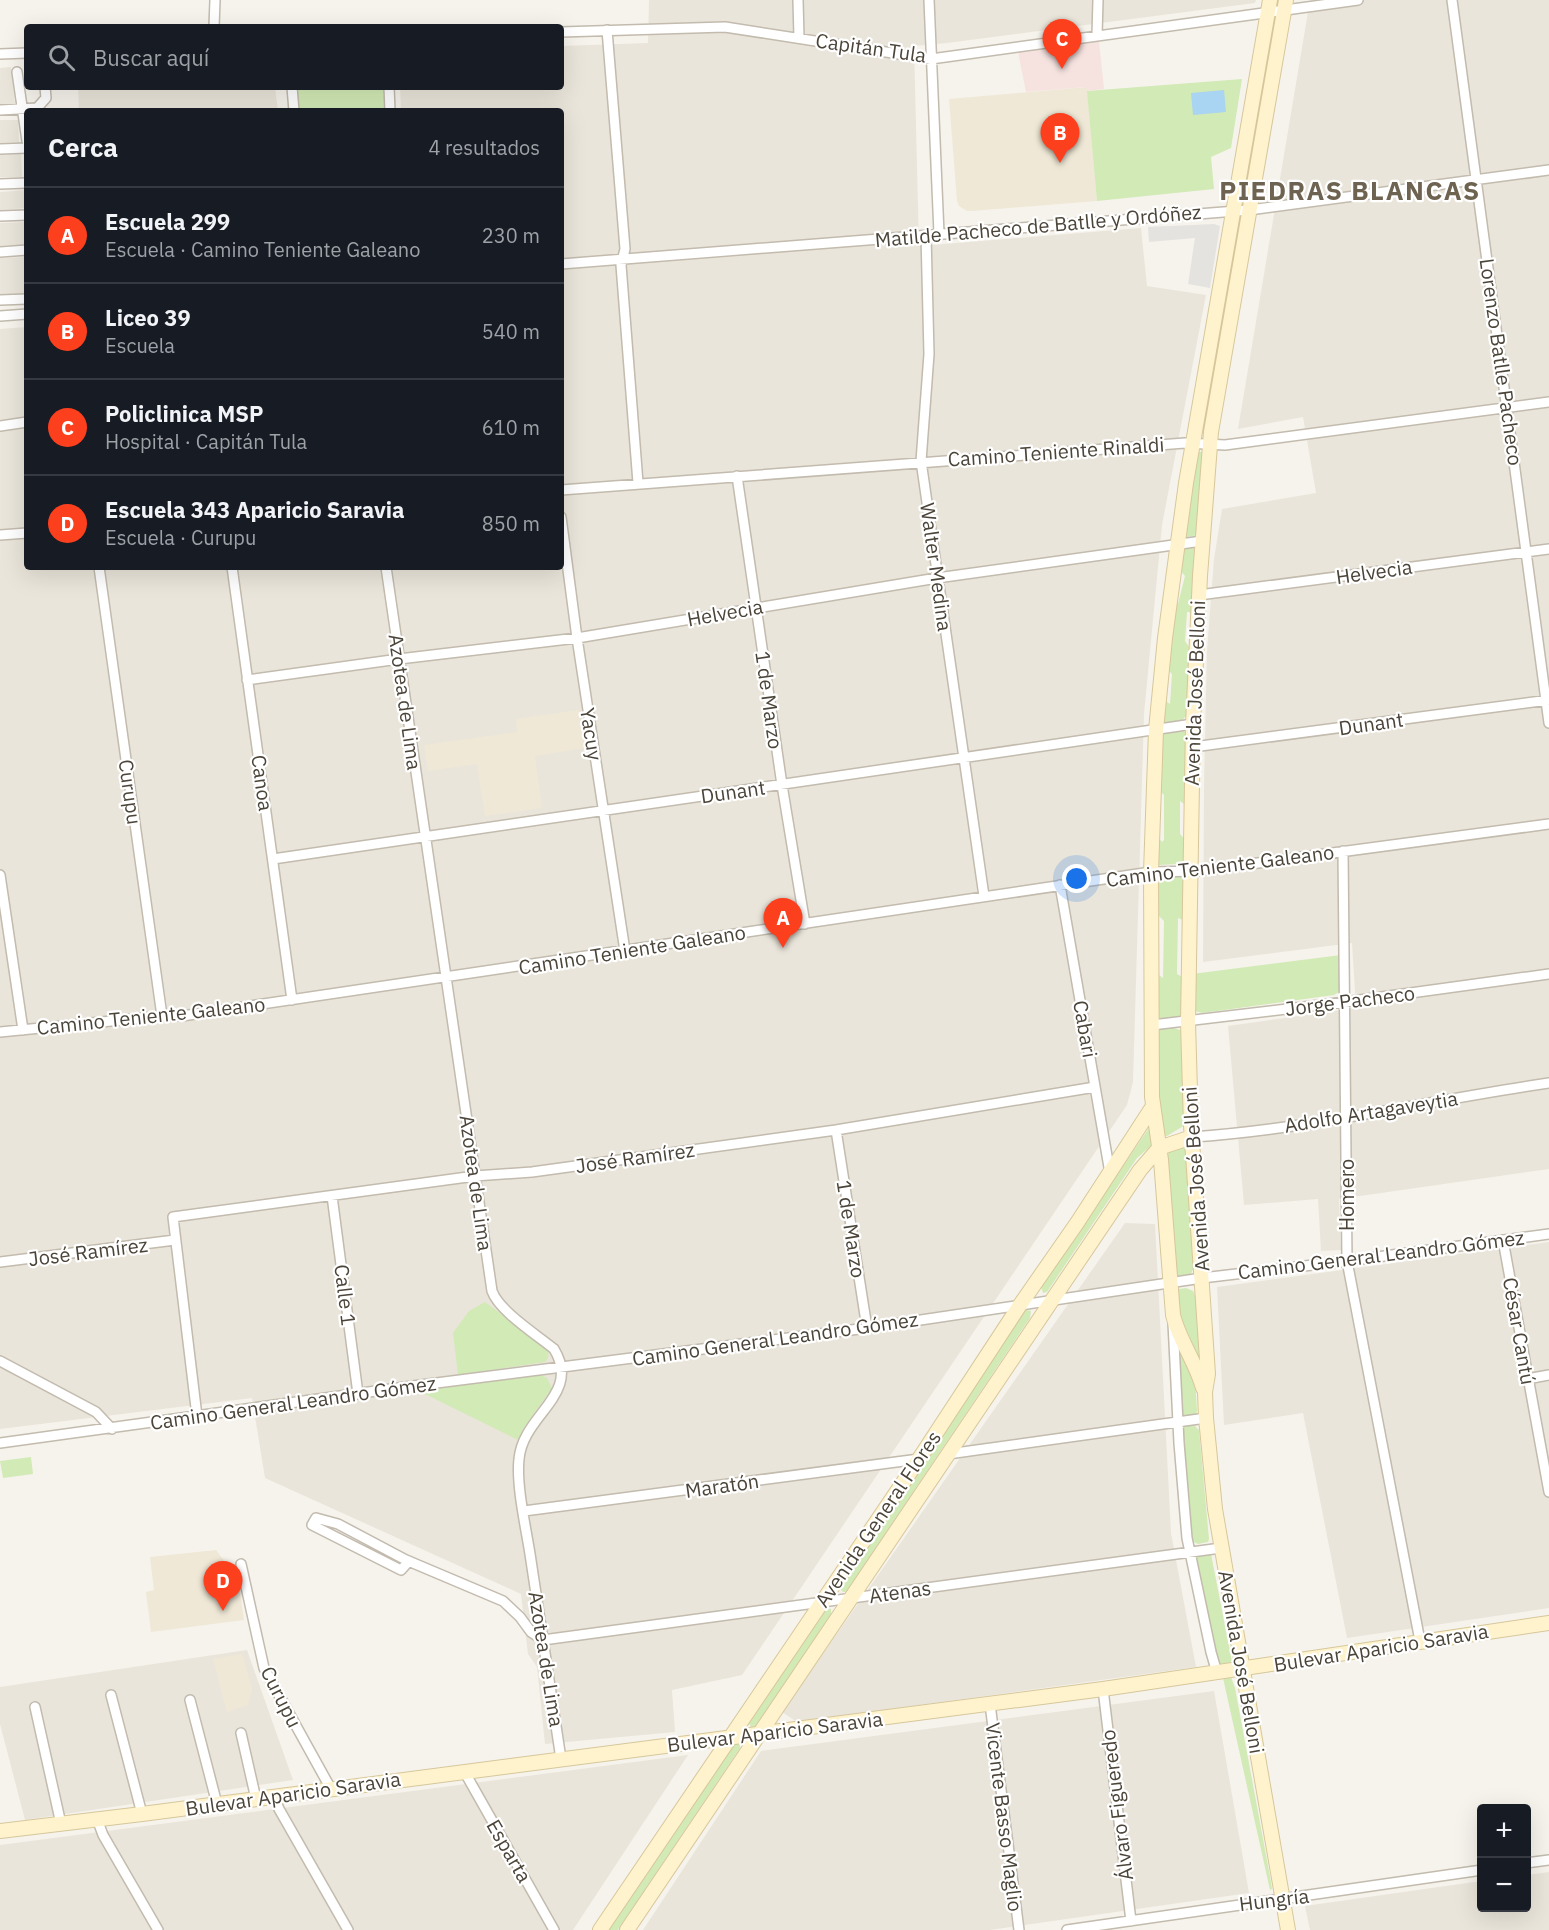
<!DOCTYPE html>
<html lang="es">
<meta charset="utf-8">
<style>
body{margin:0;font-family:"IBM Plex Sans",sans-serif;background:#20242c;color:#f1f3f6}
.controls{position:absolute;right:18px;bottom:18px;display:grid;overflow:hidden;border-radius:6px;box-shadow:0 6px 24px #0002}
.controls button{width:54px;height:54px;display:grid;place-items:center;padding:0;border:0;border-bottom:2px solid #363941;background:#171b24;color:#f1f3f6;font:30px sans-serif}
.you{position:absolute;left:1077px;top:879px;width:21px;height:21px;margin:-15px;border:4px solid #fff;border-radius:50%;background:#1a73e8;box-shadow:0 0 0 9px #1a73e833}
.badge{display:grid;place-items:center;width:39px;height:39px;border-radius:50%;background:#fc3f1d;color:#fff;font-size:20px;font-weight:700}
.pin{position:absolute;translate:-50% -50px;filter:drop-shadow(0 2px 3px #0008)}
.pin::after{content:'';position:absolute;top:32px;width:21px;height:18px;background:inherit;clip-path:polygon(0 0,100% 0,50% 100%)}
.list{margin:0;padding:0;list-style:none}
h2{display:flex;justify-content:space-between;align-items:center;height:78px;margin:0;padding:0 24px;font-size:26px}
h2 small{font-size:20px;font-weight:400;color:#9ea1a6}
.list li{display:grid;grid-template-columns:39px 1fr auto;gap:18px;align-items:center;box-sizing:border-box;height:96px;padding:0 24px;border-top:2px solid #363941}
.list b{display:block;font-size:22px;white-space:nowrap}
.list p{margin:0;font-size:20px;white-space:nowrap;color:#9ea1a6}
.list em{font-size:20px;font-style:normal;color:#9ea1a6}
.icon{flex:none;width:33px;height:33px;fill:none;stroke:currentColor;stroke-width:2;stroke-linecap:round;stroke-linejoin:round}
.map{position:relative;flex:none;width:1549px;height:1930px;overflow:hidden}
.search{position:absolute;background:#171b24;box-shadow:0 6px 24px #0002;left:24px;top:24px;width:540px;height:66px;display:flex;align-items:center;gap:15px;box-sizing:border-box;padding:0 21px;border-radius:6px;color:#9ea1a6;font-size:22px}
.panel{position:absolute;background:#171b24;box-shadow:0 6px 24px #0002;left:24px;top:108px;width:540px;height:462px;border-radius:6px}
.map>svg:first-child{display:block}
.residential{fill:#eae5da}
.education{fill:#efe8d6}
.medical{fill:#f6e3e0}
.green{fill:#d2eab5}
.parking{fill:#e5e3e0}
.water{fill:#a9d4f2}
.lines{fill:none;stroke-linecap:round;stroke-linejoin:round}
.street-casing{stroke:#c2bbae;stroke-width:12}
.secondary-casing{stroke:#d6c79b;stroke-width:16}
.street{stroke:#fff;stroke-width:9}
.secondary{stroke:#fff3cd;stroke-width:14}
.labels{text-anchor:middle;stroke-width:4.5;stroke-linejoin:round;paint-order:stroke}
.street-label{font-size:20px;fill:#4b4439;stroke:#fff}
.district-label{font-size:26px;font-weight:bold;letter-spacing:1.5px;fill:#6e6250;stroke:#fff}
</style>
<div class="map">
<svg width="1549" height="1930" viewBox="0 0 1549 1930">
<rect width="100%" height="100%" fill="#f6f3ec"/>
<path class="residential" d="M649,0H1256L1255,3L947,43L914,46L919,246L1141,228L1147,286L1206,295L1162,525L1144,714L1133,1082L1127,1105L742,1675L672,1690L675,1732L545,1744L537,1667L528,1654L521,1594L265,1478L252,1398L0,1429V329L27,327V567H561V111H401L400,87H561V46L648,43Z
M1310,0H1549V1169L1339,1199L1341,1250L1321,1251L1318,1199L1244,1205L1228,1026L1356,1008L1352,943L1203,962L1204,784L1207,651L1214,559L1222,509L1316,493L1303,417L1238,429Z
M11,67L15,104H0V68Z
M78,87H275L278,111H79Z
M0,120H18L19,142L0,143Z
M21,154L22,177H0V155Z
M27,190V208L0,210V192Z
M27,222V244L0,246V223Z
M27,257V294L0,295V258Z
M1125,1223L1155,1224L1171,1533L1196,1667L797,1722L782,1712Z
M1549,1242V1608L1347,1638L1303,1413L1224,1425L1217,1287Z
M247,1650L293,1780L25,1820L0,1724V1687Z
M1214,1691L1249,1893L990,1930H643L761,1751Z
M688,1755L573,1930H0V1845Z
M1549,1872V1930H1310L1305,1906L1481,1881L1482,1908H1526L1527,1875Z"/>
<path class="education" d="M1087,87L1097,201L972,211H967L959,206L957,201L949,99Z
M579,710L584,748L535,756L542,808L485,816L477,764L428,771L424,745L517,732L516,719Z
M216,1550L238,1579L244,1620L151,1632L146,1592L154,1590L150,1557Z
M242,1654L252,1689L248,1705L227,1712L213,1659Z"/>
<path class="medical" d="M1099,41L1104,89L1087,91L1086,87L1026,92L1018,52Z"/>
<path class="green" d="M1278,14L1244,203H1240L1270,15Z
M1242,79L1231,148L1211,157L1214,189L1097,201L1087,91Z
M297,87H383L385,111H298Z
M1238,219L1242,221L1206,426H1204L1201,423Z
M1196,451L1207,453L1198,535L1187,537L1184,536Z
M1184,545H1195L1198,548L1194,617L1189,612H1187L1185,641L1191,650L1187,715L1180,722L1165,724L1163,722V699L1170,704L1172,674L1165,667L1173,599L1178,604L1185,576L1178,568Z
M1180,730L1187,733L1188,807L1180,801V834L1187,842L1186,861L1177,864L1159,865L1157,863L1156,835L1162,842L1164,840V795L1158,789L1162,734L1165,732Z
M1182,874L1186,878L1185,921L1178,918L1177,974L1184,978L1183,1016L1158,1019L1156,973L1163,978L1164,921L1157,914V878L1161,875Z
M1341,955L1340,987L1339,992L1334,995L1202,1013L1195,1011L1192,1008V974Z
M1171,1027L1183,1031L1185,1125L1167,1136L1163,1135L1155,1073L1159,1069L1157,1032L1160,1029Z
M1149,1128L1153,1144L1137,1158L1047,1292L1043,1293L1041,1287Z
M1185,1146L1186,1147L1194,1267L1190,1276L1183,1278L1175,1274L1166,1152Z
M1186,1288L1193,1291L1195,1295L1205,1383L1197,1354L1180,1327L1175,1293L1179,1289Z
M485,1302L546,1347C549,1353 550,1357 545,1362L458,1375L453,1333L469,1311Z
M1026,1310L1031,1311L1030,1318L846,1592H843L839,1588L840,1585Z
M1178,1346L1195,1377L1197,1411L1195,1416H1180Z
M541,1375L547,1378L552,1388L523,1429L518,1440L419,1391Z
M1193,1424L1199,1430L1209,1539L1208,1542L1198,1544L1192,1541L1190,1535L1182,1433V1427L1185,1425Z
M31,1457L33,1474L3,1478L0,1461Z
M1211,1554L1232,1662L1231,1665L1220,1666L1217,1660L1195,1558L1199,1555Z
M826,1608L831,1609V1614L756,1727H751L748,1721Z
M1225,1677H1231L1235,1688L1271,1882L1272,1889L1270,1890L1223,1678Z
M736,1742L740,1744V1748L618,1930H608Z"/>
<path class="parking" d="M1214,224L1220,226L1210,288L1188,284L1195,238L1149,242L1148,227Z"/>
<path class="water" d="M1224,90L1226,112L1193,115L1191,93Z"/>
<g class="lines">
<defs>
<path id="street" d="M798,0L799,38
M929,0L939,234
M1452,0L1549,723
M214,27L215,0
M607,30L625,249L621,265L638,483
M561,32L725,27L931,59L1358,0
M1097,35L1098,0
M0,54L27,53
M17,72L27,141
M292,87L294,111
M389,87L390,111
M0,110L37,108L46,98L45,87
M0,149L27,148
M0,184L27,183
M0,216L27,215
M926,235L929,354L921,461L984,896
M0,252L27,250
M561,264L1249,210L1549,170
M0,300L27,299
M0,316L27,314
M0,426L27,422
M737,476L782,785L805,924
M561,490L1185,443L1225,445L1549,402
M561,517L577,638L625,951
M0,535L27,533
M99,567L162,1016
M232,567L292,1000
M386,567L492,1291C499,1311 537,1335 554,1349C582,1395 523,1414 519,1459C516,1485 526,1528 530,1554C540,1622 551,1691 561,1759
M1199,595L1549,549
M247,680L399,659L577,638L937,578L1202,541
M1193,747L1549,700
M1343,851L1347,1261L1420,1641
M273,859L1193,724
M0,875L23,1030
M1060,885L1110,1173
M1152,1025L1345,1002L1549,974
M0,1032L162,1016H182L1151,872L1198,871L1549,824
M836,1130L867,1328
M1192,1137C1312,1129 1430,1100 1549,1083
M332,1196L358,1394
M1503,1240L1549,1492
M0,1262L175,1240
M1173,1323L1179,1443L1187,1538L1211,1652L1217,1673
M0,1361L96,1412L112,1429
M1527,1379L1549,1375
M197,1416L173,1217L475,1176L532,1172L836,1130L1095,1087
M0,1443L405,1387L867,1328L1202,1278L1347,1261L1549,1234
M948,1454L1206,1418
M524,1511L919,1459
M409,1561L401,1570L312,1525L316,1518L338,1524L406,1560L503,1601L520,1617L531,1632L543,1640L1221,1548
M241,1564L264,1668L331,1789
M1103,1689L1131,1921
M111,1695L142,1814
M190,1700L217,1804
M990,1704L1019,1930
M35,1707L61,1824
M241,1733L256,1799
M464,1771L554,1930
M274,1796L279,1809L348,1930
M97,1819L103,1835L158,1930
M1526,1863L1549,1860
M1067,1930L1482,1870"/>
<path id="secondary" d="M1286,0L1211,432L1200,576L1193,724L1188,1022L1191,1126L1208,1374L1205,1392L1206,1418L1215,1509L1288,1930
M1203,1388C1196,1362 1179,1340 1173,1315L1161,1160L1152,1097L1151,872L1156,730L1165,638L1186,483L1270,0
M0,1831L142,1814L1103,1689L1549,1623
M600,1930L919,1459L1020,1305L1077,1223L1153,1106
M627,1930L1140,1170L1159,1148L1192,1137"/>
</defs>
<use href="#street" class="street-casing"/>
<use href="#secondary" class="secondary-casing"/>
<use href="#street" class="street"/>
<use href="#secondary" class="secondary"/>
</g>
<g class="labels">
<g class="street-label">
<text transform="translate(871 48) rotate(8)" y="7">Capitán Tula</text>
<text transform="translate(1038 226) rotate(-5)" y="7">Matilde Pacheco de Batlle y Ordóñez</text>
<text transform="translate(1501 362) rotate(82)" y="7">Lorenzo Batlle Pacheco</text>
<text transform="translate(1056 452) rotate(-4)" y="7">Camino Teniente Rinaldi</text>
<text transform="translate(936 567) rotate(82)" y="7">Walter Medina</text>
<text transform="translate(1374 572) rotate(-8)" y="7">Helvecia</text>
<text transform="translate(725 613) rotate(-10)" y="7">Helvecia</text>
<text transform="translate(1195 693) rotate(-88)" y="7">Avenida José Belloni</text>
<text transform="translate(769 700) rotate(82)" y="7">1 de Marzo</text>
<text transform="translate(405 702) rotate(82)" y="7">Azotea de Lima</text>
<text transform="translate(1371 724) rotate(-8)" y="7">Dunant</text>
<text transform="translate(591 734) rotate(81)" y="7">Yacuy</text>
<text transform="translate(262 783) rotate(82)" y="7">Canoa</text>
<text transform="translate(130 792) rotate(82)" y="7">Curupu</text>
<text transform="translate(733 792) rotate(-8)" y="7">Dunant</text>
<text transform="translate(1220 866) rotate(-7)" y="7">Camino Teniente Galeano</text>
<text transform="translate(632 950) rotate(-9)" y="7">Camino Teniente Galeano</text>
<text transform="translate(1350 1001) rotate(-7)" y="7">Jorge Pacheco</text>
<text transform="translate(151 1016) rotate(-6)" y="7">Camino Teniente Galeano</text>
<text transform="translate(1085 1029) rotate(80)" y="7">Cabari</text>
<text transform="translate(1371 1112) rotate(-9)" y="7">Adolfo Artagaveytia</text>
<text transform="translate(635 1158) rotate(-8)" y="7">José Ramírez</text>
<text transform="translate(1196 1179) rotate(-94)" y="7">Avenida José Belloni</text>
<text transform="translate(476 1183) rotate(82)" y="7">Azotea de Lima</text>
<text transform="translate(1347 1195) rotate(-90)" y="7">Homero</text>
<text transform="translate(851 1229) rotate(81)" y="7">1 de Marzo</text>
<text transform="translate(88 1252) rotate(-7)" y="7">José Ramírez</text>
<text transform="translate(1381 1255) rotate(-7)" y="7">Camino General Leandro Gómez</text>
<text transform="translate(345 1295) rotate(83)" y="7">Calle 1</text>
<text transform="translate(1519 1331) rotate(80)" y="7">César Cantú</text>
<text transform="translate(775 1339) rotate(-8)" y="7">Camino General Leandro Gómez</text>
<text transform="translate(293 1403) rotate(-8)" y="7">Camino General Leandro Gómez</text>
<text transform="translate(722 1486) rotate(-8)" y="7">Maratón</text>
<text transform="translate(878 1519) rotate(-56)" y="7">Avenida General Flores</text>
<text transform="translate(900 1592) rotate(-8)" y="7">Atenas</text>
<text transform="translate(1381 1648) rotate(-9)" y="7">Bulevar Aparicio Saravia</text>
<text transform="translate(546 1659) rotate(81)" y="7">Azotea de Lima</text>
<text transform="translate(1241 1662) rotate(80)" y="7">Avenida José Belloni</text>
<text transform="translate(281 1697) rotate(63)" y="7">Curupu</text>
<text transform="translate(775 1732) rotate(-7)" y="7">Bulevar Aparicio Saravia</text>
<text transform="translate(293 1794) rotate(-8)" y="7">Bulevar Aparicio Saravia</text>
<text transform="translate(1117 1805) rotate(-97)" y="7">Álvaro Figueredo</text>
<text transform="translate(1004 1817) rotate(83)" y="7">Vicente Basso Maglio</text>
<text transform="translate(509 1851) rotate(60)" y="7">Esparta</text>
<text transform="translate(1274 1900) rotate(-7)" y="7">Hungría</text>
</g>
<g class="district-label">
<text x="1350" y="200">PIEDRAS BLANCAS</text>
</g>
</g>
</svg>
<div class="controls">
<button>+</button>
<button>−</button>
</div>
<div class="you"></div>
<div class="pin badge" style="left:783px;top:948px">A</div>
<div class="pin badge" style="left:1060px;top:163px">B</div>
<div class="pin badge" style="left:1062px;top:69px">C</div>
<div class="pin badge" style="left:223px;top:1611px">D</div>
<div class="search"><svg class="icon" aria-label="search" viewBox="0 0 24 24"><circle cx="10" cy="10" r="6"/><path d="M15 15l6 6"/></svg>Buscar aquí</div>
<section class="panel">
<h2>Cerca<small>4 resultados</small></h2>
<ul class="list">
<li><span class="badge">A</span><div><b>Escuela 299</b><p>Escuela · Camino Teniente Galeano</p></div><em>230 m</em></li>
<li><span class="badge">B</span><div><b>Liceo 39</b><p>Escuela</p></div><em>540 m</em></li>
<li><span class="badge">C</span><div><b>Policlinica MSP</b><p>Hospital · Capitán Tula</p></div><em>610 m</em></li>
<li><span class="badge">D</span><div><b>Escuela 343 Aparicio Saravia</b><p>Escuela · Curupu</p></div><em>850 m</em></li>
</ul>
</section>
</div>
